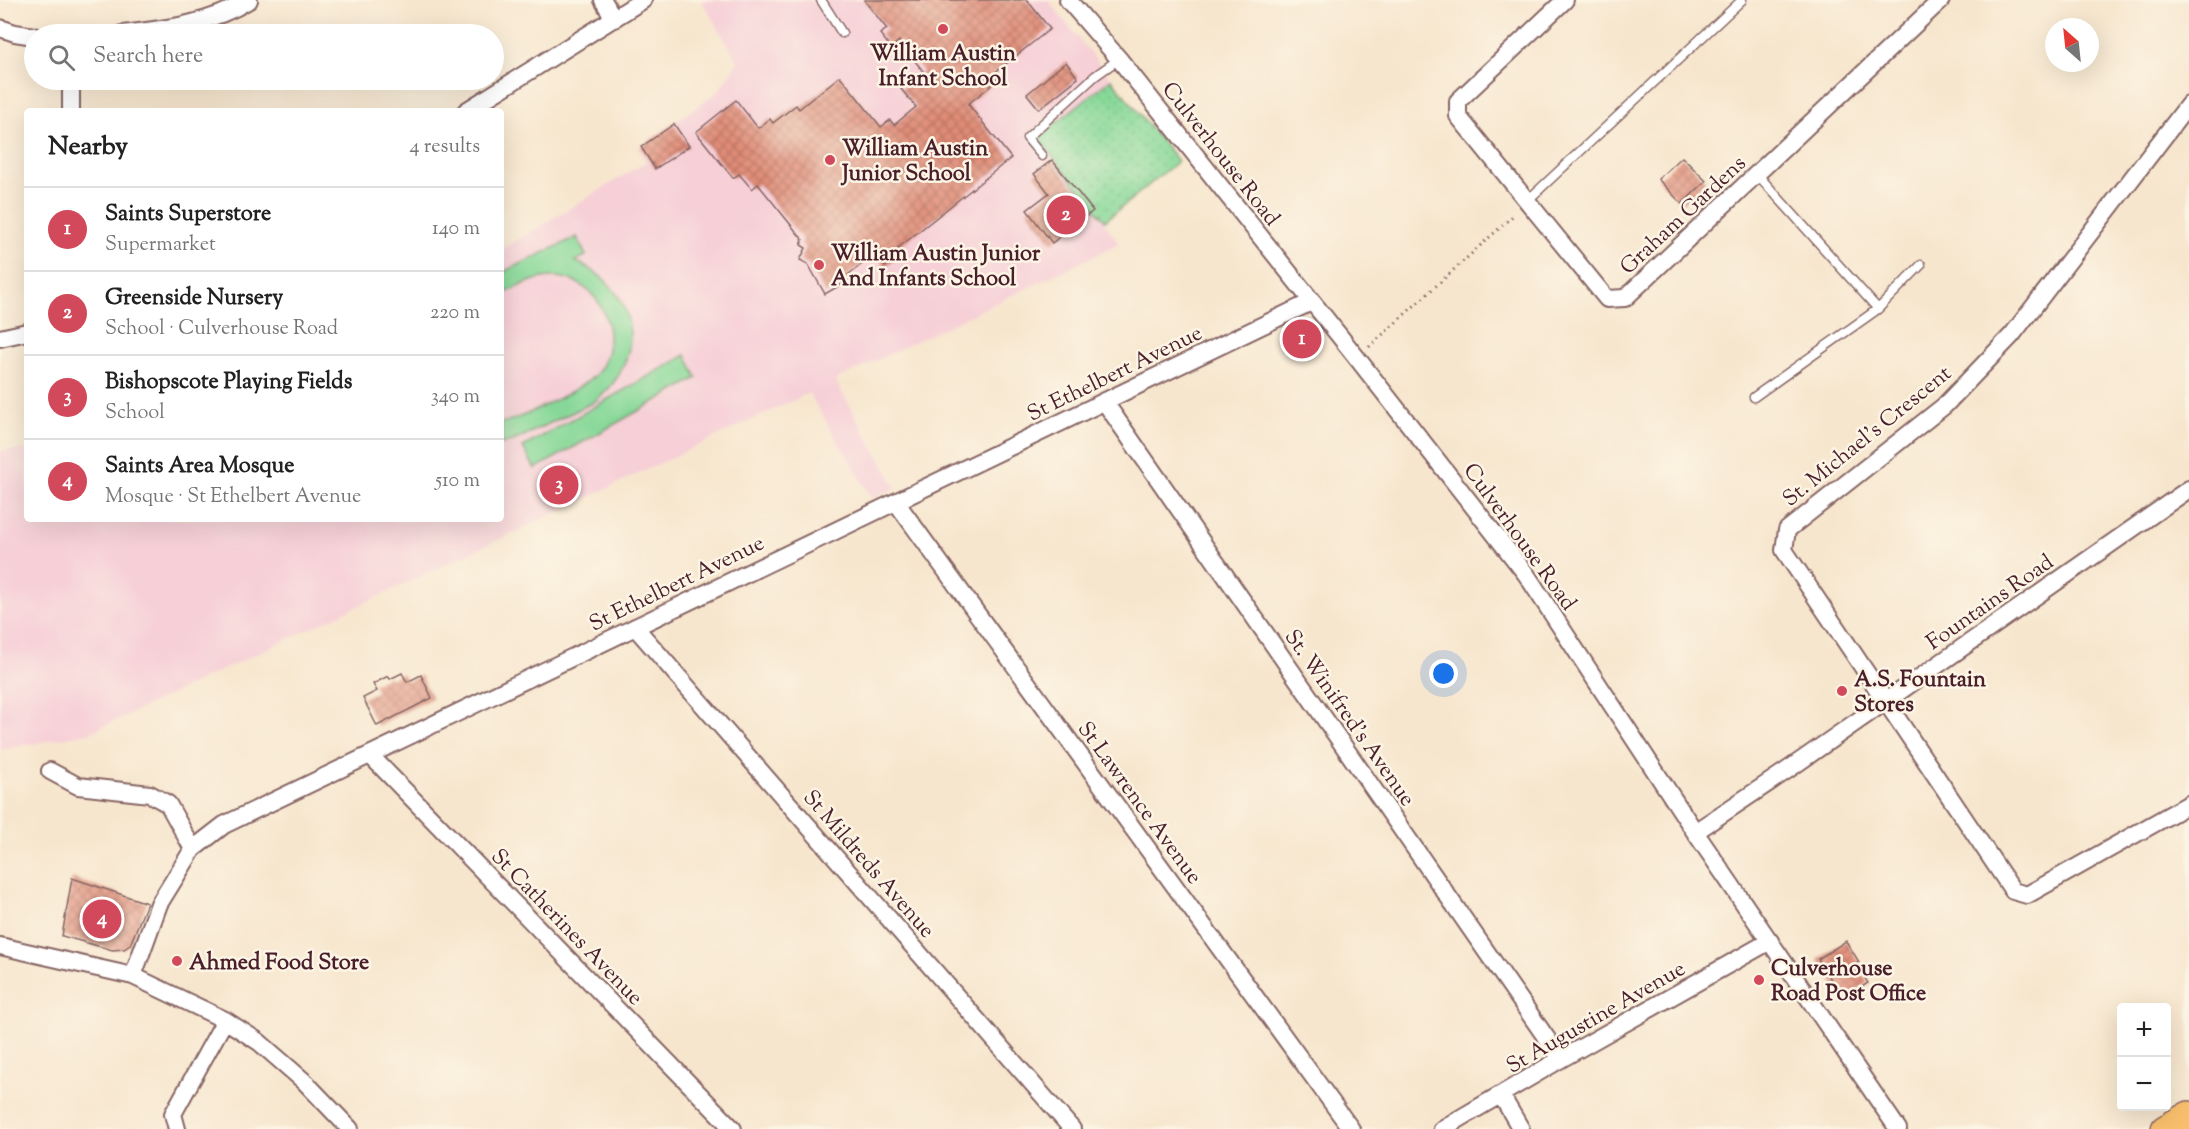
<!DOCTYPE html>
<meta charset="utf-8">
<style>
body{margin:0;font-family:"Sorts Mill Goudy",serif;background:#f2f2f2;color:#222}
.controls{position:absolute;right:18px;bottom:18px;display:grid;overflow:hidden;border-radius:6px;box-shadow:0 6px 24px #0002}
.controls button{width:54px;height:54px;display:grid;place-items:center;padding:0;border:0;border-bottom:2px solid #e0e0e0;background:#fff;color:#222;font:30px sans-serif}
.compass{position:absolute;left:2045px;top:18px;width:54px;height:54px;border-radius:50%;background:#fff;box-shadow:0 6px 24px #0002;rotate:333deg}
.you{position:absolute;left:1444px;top:674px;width:21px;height:21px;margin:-15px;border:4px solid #fff;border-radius:50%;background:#1a73e8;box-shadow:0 0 0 9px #1a73e833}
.badge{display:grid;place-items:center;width:39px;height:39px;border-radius:50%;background:#d1495b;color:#fff;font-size:20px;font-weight:700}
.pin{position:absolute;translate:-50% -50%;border:3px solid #fff;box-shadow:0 2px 6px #0006}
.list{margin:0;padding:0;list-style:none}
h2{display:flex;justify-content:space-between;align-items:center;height:78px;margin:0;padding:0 24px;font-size:26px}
h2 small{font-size:20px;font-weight:400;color:#767676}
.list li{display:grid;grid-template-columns:39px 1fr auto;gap:18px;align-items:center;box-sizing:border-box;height:84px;padding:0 24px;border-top:2px solid #e0e0e0}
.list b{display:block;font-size:22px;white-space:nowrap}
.list p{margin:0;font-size:20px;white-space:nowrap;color:#767676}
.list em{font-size:20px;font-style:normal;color:#767676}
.icon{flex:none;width:33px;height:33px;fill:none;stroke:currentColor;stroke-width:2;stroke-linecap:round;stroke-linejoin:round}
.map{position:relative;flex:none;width:2189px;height:1129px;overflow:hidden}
.search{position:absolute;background:#fff;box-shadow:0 6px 24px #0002;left:24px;top:24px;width:480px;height:66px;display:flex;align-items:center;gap:15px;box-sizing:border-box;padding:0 21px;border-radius:33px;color:#767676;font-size:22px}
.panel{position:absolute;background:#fff;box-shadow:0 6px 24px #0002;left:24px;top:108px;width:480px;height:414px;border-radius:6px}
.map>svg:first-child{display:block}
.built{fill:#f6cfd7}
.grass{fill:url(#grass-dots);stroke:#687c62;stroke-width:1.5}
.pitch{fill:#87d898;stroke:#687c62;stroke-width:1.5}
.building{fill:url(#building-cross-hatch)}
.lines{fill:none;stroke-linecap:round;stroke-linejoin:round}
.lane-casing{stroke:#876564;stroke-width:11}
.street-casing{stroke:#876564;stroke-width:20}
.primary-casing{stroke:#876564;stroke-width:30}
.path{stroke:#876564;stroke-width:3;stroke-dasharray:1.5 4.5;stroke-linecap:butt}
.lane{stroke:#fff;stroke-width:8}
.street{stroke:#fff;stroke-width:16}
.primary{stroke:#f9bf6d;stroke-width:27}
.poi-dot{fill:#d1495b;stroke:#fcf5e5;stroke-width:2}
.labels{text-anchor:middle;stroke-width:5;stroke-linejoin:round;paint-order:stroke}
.poi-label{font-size:22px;font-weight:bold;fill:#4a1f2b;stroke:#fcf5e5;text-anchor:start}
.street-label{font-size:22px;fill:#4a1f2b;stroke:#fcf5e5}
</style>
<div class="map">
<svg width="2189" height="1129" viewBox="0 0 2189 1129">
<defs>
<pattern id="grass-dots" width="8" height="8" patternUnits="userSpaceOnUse" patternTransform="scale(1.5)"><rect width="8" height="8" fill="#87d898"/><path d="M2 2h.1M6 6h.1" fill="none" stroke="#76b983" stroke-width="1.8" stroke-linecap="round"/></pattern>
<pattern id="building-cross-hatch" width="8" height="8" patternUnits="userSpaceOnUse" patternTransform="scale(1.5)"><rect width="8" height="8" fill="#e08c77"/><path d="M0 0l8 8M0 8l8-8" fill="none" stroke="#b87262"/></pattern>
</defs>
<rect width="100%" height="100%" fill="#fcf5e5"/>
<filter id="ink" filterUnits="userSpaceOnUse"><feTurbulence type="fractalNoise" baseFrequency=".0167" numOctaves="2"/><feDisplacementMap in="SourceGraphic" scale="12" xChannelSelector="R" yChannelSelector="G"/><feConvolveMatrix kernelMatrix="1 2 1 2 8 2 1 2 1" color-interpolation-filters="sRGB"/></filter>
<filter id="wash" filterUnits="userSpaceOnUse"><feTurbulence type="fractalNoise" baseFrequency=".008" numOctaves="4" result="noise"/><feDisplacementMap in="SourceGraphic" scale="24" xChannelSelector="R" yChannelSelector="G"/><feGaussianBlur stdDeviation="1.35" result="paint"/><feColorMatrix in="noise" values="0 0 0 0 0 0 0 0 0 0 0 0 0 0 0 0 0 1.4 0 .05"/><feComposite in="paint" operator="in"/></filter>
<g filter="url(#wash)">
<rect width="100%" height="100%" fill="#f7e6ce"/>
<path class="built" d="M701,0H1048L1111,79L1037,138L1105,221V224L1119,244L835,380L896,487L872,498L809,393L89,733L0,750V451L27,449V519H501V250L646,162L638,148L719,91L738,61Z"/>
<path class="grass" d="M1111,79L1178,161L1105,221L1037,138Z"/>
<path class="pitch" d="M577,237L586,256L575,261C638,288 650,359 594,402L513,441L501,444V423C520,419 587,387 598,372C625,336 600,277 553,277C534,277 518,287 501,295V273Z
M686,355L697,378L535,469L523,447Z"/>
<g id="blocks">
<path class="building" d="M864,0H1027L1050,29L993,74L998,80L968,104L1011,158L898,248L903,254L885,267L875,254L848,275L851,279L825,294L808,264L800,260L806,248L801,245L803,240L758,184L752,189L739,174L733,178L696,132L736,100L758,128L770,119L773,123L796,105L799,109L840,76L881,127L890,120L894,125L916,107L901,89L923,71L899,41L891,48L880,34L887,29Z
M1066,62L1078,78L1039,109L1027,94Z
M674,124L689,146L655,169L641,147Z
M1682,157L1706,181L1682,204L1658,179Z
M1052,160L1093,211L1052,243L1027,210L1049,193L1034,174Z
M402,673L407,682L421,675L432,698L377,726L363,698L377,691L373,684L388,676L390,679Z
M72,878L147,903L130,945L124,949L112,950L62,936Z
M1846,941L1859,962L1856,964L1868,983L1843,999L1818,959Z"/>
</g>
</g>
<g filter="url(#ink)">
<use href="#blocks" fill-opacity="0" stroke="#876564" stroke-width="1.5"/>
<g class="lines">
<defs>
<path id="lane" d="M821,0L842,33
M1042,156L1027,138L1095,76L1119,59
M1757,174L1878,309
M1528,200L1742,0
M1754,397L1878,309L1921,265"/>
<path id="street" d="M603,0L614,19
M1068,0L1119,59L1357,358L1526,574L1695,832L1898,1129
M1565,0L1458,101V116L1607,299L1625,298L1941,0
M0,28L15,33L34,36
M122,34C166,29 211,24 249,0
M71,80V111
M2189,104L2012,335L1944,406L1787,530L1784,550L2013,891L2027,895L2189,804
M466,111L643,0
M0,338L27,332
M1104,401L1561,1059
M896,502L1351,1129
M635,627L1072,1129
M370,755L733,1129
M50,771L78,786L150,794L168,804L193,849
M1695,832L1789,769L2189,489
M0,946L133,976L225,1020L259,1042L305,1082L350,1129
M133,976L159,904L193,849L224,825L1311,302
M1501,1095L1521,1129
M177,1129L173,1114L225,1020
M1442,1129L1561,1059L1770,941"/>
<path id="primary" d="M2165,1129L2189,1115"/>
</defs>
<use href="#lane" class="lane-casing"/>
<use href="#street" class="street-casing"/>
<use href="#primary" class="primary-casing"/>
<path class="path" d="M1369,347L1515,214"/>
<use href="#lane" class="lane"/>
<use href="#street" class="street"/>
<use href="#primary" class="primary"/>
</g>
</g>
<g class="poi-dot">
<circle cx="943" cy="29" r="6"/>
<circle cx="830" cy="160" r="6"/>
<circle cx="819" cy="265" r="6"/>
<circle cx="1842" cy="691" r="6"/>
<circle cx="177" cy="961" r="6"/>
<circle cx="1759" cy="980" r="6"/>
</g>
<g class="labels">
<g class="poi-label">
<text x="943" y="60" text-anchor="middle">William Austin<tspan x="943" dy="25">Infant School</tspan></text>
<text x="842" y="155">William Austin<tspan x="842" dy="25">Junior School</tspan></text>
<text x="831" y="260">William Austin Junior<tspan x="831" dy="25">And Infants School</tspan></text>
<text x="1854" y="686">A.S. Fountain<tspan x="1854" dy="25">Stores</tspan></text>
<text x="189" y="969">Ahmed Food Store</text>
<text x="1771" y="975">Culverhouse<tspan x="1771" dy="25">Road Post Office</tspan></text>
</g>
<g class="street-label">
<text transform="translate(1222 153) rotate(52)" y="8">Culverhouse Road</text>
<text transform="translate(1682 214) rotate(-43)" y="8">Graham Gardens</text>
<text transform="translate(1114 372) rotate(-26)" y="8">St Ethelbert Avenue</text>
<text transform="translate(1866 435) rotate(-39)" y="8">St. Michael's Crescent</text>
<text transform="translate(1521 536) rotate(54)" y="8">Culverhouse Road</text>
<text transform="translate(676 582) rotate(-26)" y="8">St Ethelbert Avenue</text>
<text transform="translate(1989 601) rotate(-35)" y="8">Fountains Road</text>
<text transform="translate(1351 717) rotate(55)" y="8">St. Winifred's Avenue</text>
<text transform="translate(1141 802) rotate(54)" y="8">St Lawrence Avenue</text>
<text transform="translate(870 863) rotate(49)" y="8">St Mildreds Avenue</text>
<text transform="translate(568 926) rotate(46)" y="8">St Catherines Avenue</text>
<text transform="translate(1595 1016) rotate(-30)" y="8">St Augustine Avenue</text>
</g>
</g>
</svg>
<div class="controls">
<button>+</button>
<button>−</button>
</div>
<svg class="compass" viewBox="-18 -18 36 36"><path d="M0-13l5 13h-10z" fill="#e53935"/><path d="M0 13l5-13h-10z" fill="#767676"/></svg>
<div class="you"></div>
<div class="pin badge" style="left:1302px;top:339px">1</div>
<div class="pin badge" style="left:1066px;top:215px">2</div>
<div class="pin badge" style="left:559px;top:485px">3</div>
<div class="pin badge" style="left:102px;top:919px">4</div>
<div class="search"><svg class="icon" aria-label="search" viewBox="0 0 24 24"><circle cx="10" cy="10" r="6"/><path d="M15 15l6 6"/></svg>Search here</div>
<section class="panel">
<h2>Nearby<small>4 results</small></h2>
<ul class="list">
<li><span class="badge">1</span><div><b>Saints Superstore</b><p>Supermarket</p></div><em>140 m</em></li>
<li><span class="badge">2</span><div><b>Greenside Nursery</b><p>School · Culverhouse Road</p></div><em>220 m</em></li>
<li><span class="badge">3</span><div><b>Bishopscote Playing Fields</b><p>School</p></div><em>340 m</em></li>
<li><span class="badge">4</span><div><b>Saints Area Mosque</b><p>Mosque · St Ethelbert Avenue</p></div><em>510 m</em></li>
</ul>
</section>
</div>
